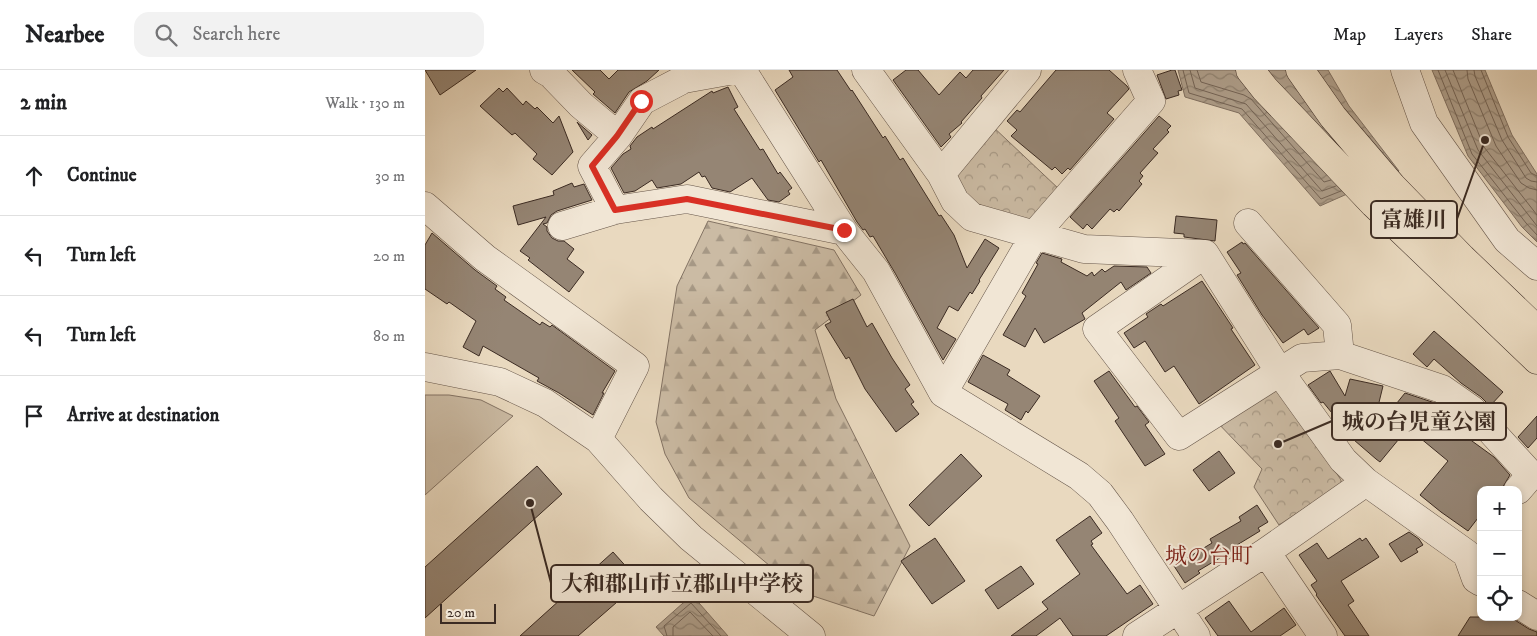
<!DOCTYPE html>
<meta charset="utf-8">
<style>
body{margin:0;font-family:"IM FELL DW Pica","Noto Serif JP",serif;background:#f2f2f2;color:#202124}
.controls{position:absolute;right:15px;bottom:15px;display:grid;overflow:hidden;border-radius:10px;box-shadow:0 2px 8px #0003}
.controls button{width:45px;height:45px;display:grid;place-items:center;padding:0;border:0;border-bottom:1px solid #e0e0e0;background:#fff;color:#202124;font:25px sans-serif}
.scale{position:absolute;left:15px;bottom:12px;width:56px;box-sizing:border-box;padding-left:5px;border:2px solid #3b2b23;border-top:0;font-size:14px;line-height:18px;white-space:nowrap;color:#3b2b23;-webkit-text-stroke:4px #f1e6d5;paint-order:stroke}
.stop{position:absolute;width:15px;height:15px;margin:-11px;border:4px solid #d93025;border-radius:50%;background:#fff}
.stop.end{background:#d93025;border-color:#fff;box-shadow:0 1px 5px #0008}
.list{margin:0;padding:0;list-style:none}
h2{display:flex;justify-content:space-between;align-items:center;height:65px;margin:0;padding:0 20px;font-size:21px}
h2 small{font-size:16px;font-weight:400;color:#757577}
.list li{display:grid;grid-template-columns:32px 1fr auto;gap:15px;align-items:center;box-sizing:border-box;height:80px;padding:0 20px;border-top:1px solid #e0e0e0}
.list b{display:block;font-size:19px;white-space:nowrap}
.list em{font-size:16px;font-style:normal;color:#757577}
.icon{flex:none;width:28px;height:28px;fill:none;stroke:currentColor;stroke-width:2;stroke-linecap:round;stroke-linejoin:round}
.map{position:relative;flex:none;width:1112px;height:566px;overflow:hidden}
header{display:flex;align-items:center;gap:30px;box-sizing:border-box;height:70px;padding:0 25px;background:#fff;border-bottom:1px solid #e0e0e0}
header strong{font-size:24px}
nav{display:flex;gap:28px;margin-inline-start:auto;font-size:18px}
.search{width:350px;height:45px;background:#f2f2f2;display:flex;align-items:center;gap:12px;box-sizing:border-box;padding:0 18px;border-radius:15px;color:#757577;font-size:19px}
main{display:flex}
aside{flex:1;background:#fff}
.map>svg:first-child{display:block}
.forest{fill:url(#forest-firs);stroke:#837364}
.park{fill:url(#park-crowns);stroke:#837364}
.garden{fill:#cbbba4;stroke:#837364}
.water{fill:url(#water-waves);stroke:#807061}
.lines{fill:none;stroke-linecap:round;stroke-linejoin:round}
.shore{stroke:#746456;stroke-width:1}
.building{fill:#958574;stroke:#3b2b23}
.minor-casing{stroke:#66564a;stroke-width:29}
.major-casing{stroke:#3b2b23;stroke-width:29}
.minor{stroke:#f1e6d5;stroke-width:28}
.major{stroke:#e9d9bf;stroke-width:28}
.route{stroke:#d93025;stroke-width:6}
.labels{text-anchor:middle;stroke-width:4;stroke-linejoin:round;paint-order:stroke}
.neighbourhood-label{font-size:22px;fill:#7a1f14;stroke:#f1e6d5}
.leader{fill:none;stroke:#3b2b23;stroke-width:2}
.callout-dot{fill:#3b2b23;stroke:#f1e6d5;stroke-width:2}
.callout{fill:#f1e6d5;stroke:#3b2b23;stroke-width:2}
.callout-label{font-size:22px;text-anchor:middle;font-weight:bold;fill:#3b2b23}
</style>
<header>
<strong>Nearbee</strong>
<div class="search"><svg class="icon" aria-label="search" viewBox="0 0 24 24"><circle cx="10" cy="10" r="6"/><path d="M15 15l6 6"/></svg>Search here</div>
<nav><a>Map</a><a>Layers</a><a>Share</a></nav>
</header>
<main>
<aside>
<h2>2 min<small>Walk · 130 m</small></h2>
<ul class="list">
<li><svg class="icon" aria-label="ahead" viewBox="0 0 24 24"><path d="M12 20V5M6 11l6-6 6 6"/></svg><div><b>Continue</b></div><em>30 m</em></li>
<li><svg class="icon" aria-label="left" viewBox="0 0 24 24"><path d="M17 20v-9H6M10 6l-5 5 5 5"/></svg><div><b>Turn left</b></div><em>20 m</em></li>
<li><svg class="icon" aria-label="left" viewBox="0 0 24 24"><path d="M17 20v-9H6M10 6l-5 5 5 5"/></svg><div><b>Turn left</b></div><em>80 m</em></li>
<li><svg class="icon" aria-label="arrive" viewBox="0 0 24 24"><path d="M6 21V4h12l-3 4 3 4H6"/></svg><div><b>Arrive at destination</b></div></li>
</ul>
</aside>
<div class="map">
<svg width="1112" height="566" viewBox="0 0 1112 566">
<defs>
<pattern id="forest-firs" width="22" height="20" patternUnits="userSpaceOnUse" patternTransform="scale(1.25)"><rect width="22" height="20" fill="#cbbba4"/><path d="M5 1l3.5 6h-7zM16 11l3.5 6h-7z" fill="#a69885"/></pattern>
<pattern id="park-crowns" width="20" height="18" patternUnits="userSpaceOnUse" patternTransform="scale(1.25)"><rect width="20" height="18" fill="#cbbba4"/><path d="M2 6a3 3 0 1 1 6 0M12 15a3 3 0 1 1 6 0" fill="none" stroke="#a69885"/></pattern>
<pattern id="water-waves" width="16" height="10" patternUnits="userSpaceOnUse" patternTransform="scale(1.25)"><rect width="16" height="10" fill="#ae9e8a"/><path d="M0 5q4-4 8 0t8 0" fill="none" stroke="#8f8170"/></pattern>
</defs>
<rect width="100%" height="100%" fill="#e9d9bf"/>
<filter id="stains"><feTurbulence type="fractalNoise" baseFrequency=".004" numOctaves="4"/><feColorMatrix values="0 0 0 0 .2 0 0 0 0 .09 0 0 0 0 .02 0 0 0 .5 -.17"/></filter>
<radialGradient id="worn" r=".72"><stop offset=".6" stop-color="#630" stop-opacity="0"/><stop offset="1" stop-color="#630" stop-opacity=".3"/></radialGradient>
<path class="forest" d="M283,151L409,180L436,225L390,260L411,329L485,476L449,546L376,522L264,428L240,384L231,352L252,216Z"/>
<path class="park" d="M565,54L635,120L610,152L542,136L529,96Z
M849,317L857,320L916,410V414L854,455L829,417L837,399L789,349Z"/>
<path class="garden" d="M0,325H24L56,330L88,346L0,425Z"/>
<path class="water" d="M753,0H903L924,36L974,101L895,136L814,43L760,27Z
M1007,0H1060L1087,65L1112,104V172L1097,157L1043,86Z
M267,525L303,566H239L231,557Z"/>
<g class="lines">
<path class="shore" d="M758,0L764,23L817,39L896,129L916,121
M765,0L770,18L821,34L897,121L911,116
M772,0L776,12L819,25L826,29L899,112L906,110
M1013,0L1047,84L1101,153L1112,165
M1020,0L1053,80L1112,156
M1028,0L1059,77L1112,145
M1042,0L1043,9L1071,76L1096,113L1104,118L1112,120
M1049,0L1050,6L1077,70L1101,108L1106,111L1112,112
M1056,0L1083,67L1106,103L1112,106
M242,566L239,556L266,533L296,566
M248,566V557L265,542L288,566"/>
</g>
<path class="building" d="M0,0H51L15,25Z
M147,0H175L184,9L193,0H234L222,11L204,22L190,43L168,24L170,22Z
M364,0H412L426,21L427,20L458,68L460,66L475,90L478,88L514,146L516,145L529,165L542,198L560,169L574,178L554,210L555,211L547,224L545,222L533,241L524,236L512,258L531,269L518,290L470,203L448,166L445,167L440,159L438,160L432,152L396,90L394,92L350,20L368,7Z
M481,0H493L514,25L535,2L541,8L548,0H579L556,26L557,28L536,52L537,53L524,64L526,67L516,77L468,10Z
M631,0H684L702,16L704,19L682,43L689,49L645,100L643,98L637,104L630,97L627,100L586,66L592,60L582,51L592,40L595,42Z
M747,0H750L757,20L753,21L754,25L741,29L732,5Z
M303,17L313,37L309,39L335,80L338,79L353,104L355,102L367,118L363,121L365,124L354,132L343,130L327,108L305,122L287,118L280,106L277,107L274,102L256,114L232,118L227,110L210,121L199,123L186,98L198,84L206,79L205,76L212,67L227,57L228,59L287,21L288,23Z
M74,18L78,22L82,18L98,35L101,31L110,39L112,37L128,53L134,46L148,82L127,105L108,89L112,84L90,63L87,65L55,36Z
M734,46L746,56L742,60L744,62L728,79L733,83L715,103L718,106L714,111L717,114L694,141L692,139L689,142L685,139L667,159L662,154L658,159L645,147Z
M152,52L167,65L163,70Z
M147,113L149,117L159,114L167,130L132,141L126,145L122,153L118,154L122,157V161L127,168L133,171H139L149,179L142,189L159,202L144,222L103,190L105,188L95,181L121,147L93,155L88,136L129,125L128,121Z
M751,146L792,150L790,171L759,167V164L749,163Z
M7,163L50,200L72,216L70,219L81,227L79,230L115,255L117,252L125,257L127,255L190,301L177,323H179L168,345L134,323L112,311L114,308L58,276L54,286L38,277L51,251L24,232L22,234L0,219V175Z
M817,172L818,174L820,173L894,258L883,265L879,259L858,273L837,245L812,205L816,203L802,182Z
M617,183L637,189L636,192L662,206L667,202L669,206L677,199L680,202L689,196L722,197L726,203L701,220L696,212L657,243L660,249L619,273L610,258L600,277L578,265L601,226L597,223L613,194L611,193Z
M777,211L808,258L806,259L830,295L774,334L749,296L740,302L720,271L709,278L699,263L723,247L721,244L736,234L738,236Z
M428,229L442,257L447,253L467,288L485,315L480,319L489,332L486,334L494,344L471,362L440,319L424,287L421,289L400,255L406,252L401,242Z
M1009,261L1078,322L1065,336L1056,327L1036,313L1009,289L1002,297L988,284Z
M558,285L585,300L582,305L615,326L603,343L601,341L596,350L580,340L583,334L543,312Z
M684,301L710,337L712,336L724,352L720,355L740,384L720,396L690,351L694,348L669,311Z
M905,301L920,326L925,309L958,316L946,365L980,323L1010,333L1025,344L1031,349L1025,355L1069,387L1085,405L1076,420H1056V444L1043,461L1016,442L995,425L1023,391L983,358L955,392L951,389L929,370L898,332L896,333L883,315Z
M1112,346V368L1103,378L1093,367Z
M794,381L810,403L784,421L768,400Z
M536,384L557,406L504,456L484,435Z
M112,396L137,424L0,548V497Z
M832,435L843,452L833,458L835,461L812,475L813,477L773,501L775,503L760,513L749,496L787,473L785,469L816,451L814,447Z
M665,446L677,463L666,471L668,474L666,475L702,524L715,515L728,534L681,566H648L635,548L611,566H586L623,539L617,532L655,504L631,470Z
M984,462L994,469L998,475L991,479L993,482L976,492L964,474Z
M510,468L540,511L507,534L476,491Z
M935,468L937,471L941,468L954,487L916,511L929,531L923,535L944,566H920L891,525L892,524L886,515L892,511L874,485L892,473L903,489Z
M188,482L215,512L153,566H95Z
M596,496L609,514L573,539L560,520Z
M804,531L826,562L859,538L871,555L855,566H793L780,548Z
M1045,547H1085L1104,559L1112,562V566H1033Z"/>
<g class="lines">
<defs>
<path id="minor" d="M119,0L126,4L156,35L193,66
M317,0L419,161L451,201L518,323L654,406L675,424L695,451L771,566
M441,0L516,104L530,131L547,147L659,179L780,184L854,301L918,390L941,412L1042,484L1051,509L1056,512
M980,0L999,53L1082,170L1112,196
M516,104L602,0
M0,136L60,188L210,296L173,369
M190,140L167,96L193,66L217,31L259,9L309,0
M823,153L912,255L915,285
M137,156L190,140L262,129L419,161
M780,184L672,259L754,366L877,288L915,285L1017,319L1047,340L1106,405L1093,420
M0,297L75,312L120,333L173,369L226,429L266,468L386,566
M518,323L610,164L726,31L712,0
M841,482L898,566
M1093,534L1112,546
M712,566L841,482L941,412"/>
<path id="major" d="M825,0L840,19L949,134L1112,290
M875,0L908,47L967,116L1037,188L1112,260"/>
</defs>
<use href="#minor" class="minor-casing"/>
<use href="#major" class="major-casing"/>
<use href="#minor" class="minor"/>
<use href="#major" class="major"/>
</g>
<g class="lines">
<path class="route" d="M216,31L192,66L167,96L190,140L262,129L419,160"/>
</g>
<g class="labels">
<g class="neighbourhood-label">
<text x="784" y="493">城の台町</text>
</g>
</g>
<path class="leader" d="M1060 70L1032 149M853 374L907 351M105 433L126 513"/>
<g class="callout-dot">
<circle cx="1060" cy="70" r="5"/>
<circle cx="853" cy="374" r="5"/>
<circle cx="105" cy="433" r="5"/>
</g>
<g class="callout">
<rect x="946" y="131" width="86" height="37" rx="5"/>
<rect x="907" y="333" width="174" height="37" rx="5"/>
<rect x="126" y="495" width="262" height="37" rx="5"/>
</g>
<g class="callout-label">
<text x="989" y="157">富雄川</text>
<text x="994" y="359">城の台児童公園</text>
<text x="257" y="521">大和郡山市立郡山中学校</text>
</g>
<rect width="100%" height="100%" filter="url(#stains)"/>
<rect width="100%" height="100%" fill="url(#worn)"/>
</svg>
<div class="controls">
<button>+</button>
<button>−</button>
<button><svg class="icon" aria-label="locate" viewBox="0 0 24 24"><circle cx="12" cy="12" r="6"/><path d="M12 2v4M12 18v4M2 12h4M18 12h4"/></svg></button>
</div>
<div class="scale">20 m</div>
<div class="stop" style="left:216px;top:31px"></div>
<div class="stop end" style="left:419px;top:160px"></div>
</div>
</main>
